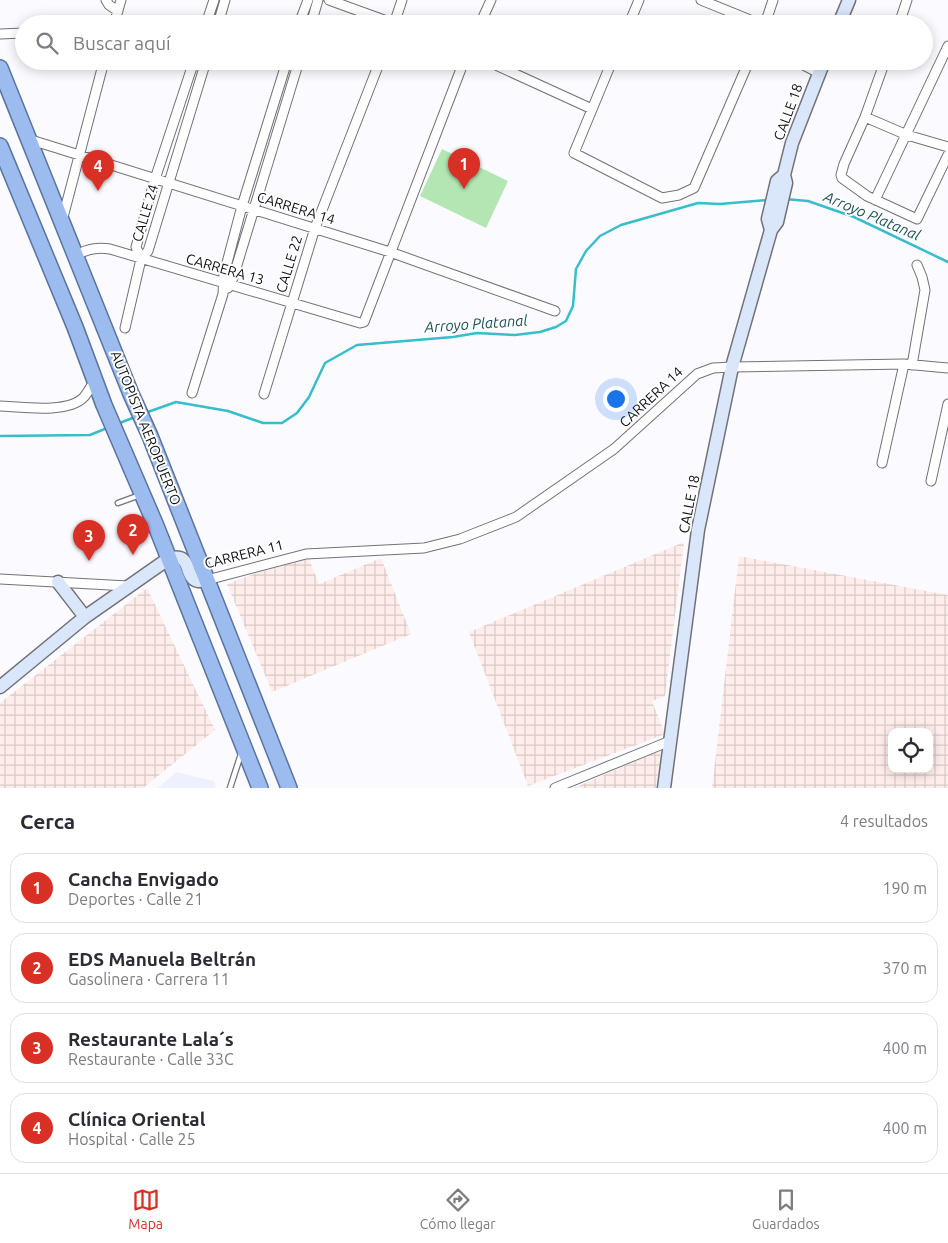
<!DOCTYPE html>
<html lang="es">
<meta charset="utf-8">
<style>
body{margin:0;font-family:Ubuntu,sans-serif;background:#f7f7f7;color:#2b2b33}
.controls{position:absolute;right:15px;bottom:15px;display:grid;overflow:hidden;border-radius:10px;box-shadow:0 2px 12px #0003}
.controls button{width:45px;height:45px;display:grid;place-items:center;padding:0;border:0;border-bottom:1px solid #e1e1e2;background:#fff;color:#2b2b33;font:25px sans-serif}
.you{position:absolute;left:615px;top:398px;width:18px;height:18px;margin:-12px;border:4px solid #fff;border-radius:50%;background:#1a73e8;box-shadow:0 0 0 8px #1a73e833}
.badge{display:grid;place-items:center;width:32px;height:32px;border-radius:50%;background:#d93025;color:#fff;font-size:16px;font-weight:700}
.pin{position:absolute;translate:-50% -41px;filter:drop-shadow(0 1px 2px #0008)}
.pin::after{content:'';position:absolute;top:26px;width:18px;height:15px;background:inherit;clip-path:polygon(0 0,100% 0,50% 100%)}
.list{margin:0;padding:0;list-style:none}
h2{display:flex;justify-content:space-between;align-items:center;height:65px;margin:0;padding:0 20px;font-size:21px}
h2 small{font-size:16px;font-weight:400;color:#7c7c81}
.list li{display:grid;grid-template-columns:32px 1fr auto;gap:15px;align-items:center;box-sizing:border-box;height:70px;margin:0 10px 10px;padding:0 10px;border:1px solid #e1e1e2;border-radius:15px}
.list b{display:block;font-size:19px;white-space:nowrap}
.list p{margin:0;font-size:16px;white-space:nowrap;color:#7c7c81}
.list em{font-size:16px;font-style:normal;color:#7c7c81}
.icon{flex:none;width:28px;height:28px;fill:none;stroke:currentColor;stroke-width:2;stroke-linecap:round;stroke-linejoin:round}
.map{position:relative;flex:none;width:948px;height:788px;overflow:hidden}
.search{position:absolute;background:#fff;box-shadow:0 2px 12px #0003;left:15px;right:15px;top:15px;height:55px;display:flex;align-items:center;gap:12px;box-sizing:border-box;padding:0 18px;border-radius:28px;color:#7c7c81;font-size:19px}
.sheet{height:385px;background:#fff}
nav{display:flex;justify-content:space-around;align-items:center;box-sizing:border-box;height:70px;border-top:1px solid #e1e1e2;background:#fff;font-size:14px;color:#7c7c81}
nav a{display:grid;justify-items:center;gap:2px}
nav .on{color:#d93025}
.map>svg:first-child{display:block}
.built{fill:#eef0fe}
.industrial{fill:url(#industrial-grid);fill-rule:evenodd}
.garden{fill:#b4e6b4}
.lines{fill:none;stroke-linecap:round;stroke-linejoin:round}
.stream{stroke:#37bdcb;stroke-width:2.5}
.service-casing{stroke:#717278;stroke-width:7}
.minor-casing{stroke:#717278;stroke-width:11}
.secondary-casing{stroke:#717278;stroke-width:15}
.trunk-casing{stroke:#5a749e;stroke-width:18}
.service{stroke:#fff;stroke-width:4.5}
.minor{stroke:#fff;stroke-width:9}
.secondary{stroke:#dae6f9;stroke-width:12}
.trunk{stroke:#9cbcef;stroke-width:15}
.labels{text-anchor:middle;stroke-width:4;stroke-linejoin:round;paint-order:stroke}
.street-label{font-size:14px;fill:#0c0d0f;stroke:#fff}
.water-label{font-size:15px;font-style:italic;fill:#1a5157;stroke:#fff}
</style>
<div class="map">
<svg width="948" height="788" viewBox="0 0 948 788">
<defs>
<pattern id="industrial-grid" width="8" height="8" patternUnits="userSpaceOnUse" patternTransform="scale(1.25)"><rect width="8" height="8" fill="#feedeb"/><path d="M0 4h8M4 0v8" fill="none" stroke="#d8cac8"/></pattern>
</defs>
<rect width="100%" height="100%" fill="#fbfbff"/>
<path class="built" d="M176,772L214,781L216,788H158Z"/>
<path class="industrial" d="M684,542L665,696L652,701L665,734L528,786L469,632Z
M739,556L948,595V788H712ZM892,732H929V769H892Z
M381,558L411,634L272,692L227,584L262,571L309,559L319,584Z
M147,588L215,730L143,788H0V703Z
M661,750L656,788H574Z"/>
<path class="garden" d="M442,149L508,181L486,228L420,196Z"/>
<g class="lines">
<path class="stream" d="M785,199L808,201L854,217L948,262
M145,413L176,402L228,411L263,423H282L297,413L309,397L325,363L357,345L453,337L477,333L515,335L540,332L556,327L566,321L573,306L576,269L586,251L600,236L621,225L698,203L720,204L768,200
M117,424L135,417
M0,436L90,435L107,428"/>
<defs>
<path id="service" d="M118,503L140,495
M230,788L241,754"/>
<path id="minor" d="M106,0L109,5L118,11
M329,0L395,24
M701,0L760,24
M114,24L121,0
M206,24L214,0
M218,24L225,0
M299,24L308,0
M311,24L318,0
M394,24L402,0
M480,24L491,0
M629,24L639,0
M765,24L773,0
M899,24L907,0
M0,34L24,33
M487,61L592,109
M612,61L574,153L662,198L679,195L694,188L749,61
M796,61L819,73
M885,61L865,117L844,164L841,175L842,178L867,196L917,219L948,155
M865,117L907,135L948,147
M28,139L390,252L555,311
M875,200L948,46
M62,221L104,61
M76,255C88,249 97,247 110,249L360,323L364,322L464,61
M141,259L148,251L206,61
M141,259L136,247L155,179L194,61
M228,288L233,278L299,61
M125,328L141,259
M912,365L925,290L922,277L917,265
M192,393L223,294L224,274L242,206L287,61
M264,394L315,228L380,61
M0,406C22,407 68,414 84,397C88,392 91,386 95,381
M882,463L904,364
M931,481L948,404
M0,579L128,586
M207,580L306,554L424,548L460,539L516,517L614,449L697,374L713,368L732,367L904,364L948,368
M555,788L670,741"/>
<path id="secondary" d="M839,24L849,0
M771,230L768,219L777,181L784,175
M58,582L85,617
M0,687L85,617L168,559C194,551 183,578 198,581C199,581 206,580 207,580
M664,788L698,530L732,367L771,230L777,222L786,183L784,175L792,143L824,61"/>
<path id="trunk" d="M0,68L131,394L150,436L289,788
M0,146L75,327L104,405L156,526L260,788"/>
</defs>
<use href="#service" class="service-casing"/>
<use href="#minor" class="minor-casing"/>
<use href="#secondary" class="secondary-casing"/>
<use href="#trunk" class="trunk-casing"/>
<use href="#service" class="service"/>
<use href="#minor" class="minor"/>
<use href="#secondary" class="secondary"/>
<use href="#trunk" class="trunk"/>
</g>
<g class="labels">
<g class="street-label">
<text transform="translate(788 112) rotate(-70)" y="5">CALLE 18</text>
<text transform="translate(296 208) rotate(17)" y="5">CARRERA 14</text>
<text transform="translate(145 213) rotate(-73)" y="5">CALLE 24</text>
<text transform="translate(289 264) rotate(-73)" y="5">CALLE 22</text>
<text transform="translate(225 269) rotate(16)" y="5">CARRERA 13</text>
<text transform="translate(651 397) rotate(-43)" y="5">CARRERA 14</text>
<text transform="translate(146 428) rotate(68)" y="5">AUTOPISTA AEROPUERTO</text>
<text transform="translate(689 504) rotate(-79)" y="5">CALLE 18</text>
<text transform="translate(244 554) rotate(-14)" y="5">CARRERA 11</text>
</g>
<g class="water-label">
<text transform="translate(872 216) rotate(23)" y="5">Arroyo Platanal</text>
<text transform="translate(476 324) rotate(-4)" y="5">Arroyo Platanal</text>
</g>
</g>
</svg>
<div class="controls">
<button><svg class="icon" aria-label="locate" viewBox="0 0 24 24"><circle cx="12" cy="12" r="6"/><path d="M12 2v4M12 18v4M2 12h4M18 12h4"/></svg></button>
</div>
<div class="you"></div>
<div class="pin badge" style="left:464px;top:189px">1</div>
<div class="pin badge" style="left:133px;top:555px">2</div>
<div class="pin badge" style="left:89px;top:561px">3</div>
<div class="pin badge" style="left:98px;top:191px">4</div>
<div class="search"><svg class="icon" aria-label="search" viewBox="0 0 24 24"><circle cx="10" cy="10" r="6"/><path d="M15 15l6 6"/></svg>Buscar aquí</div>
</div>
<section class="sheet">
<h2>Cerca<small>4 resultados</small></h2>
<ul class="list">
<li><span class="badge">1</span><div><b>Cancha Envigado</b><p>Deportes · Calle 21</p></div><em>190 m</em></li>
<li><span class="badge">2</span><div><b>EDS Manuela Beltrán</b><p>Gasolinera · Carrera 11</p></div><em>370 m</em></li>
<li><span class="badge">3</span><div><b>Restaurante Lala´s</b><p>Restaurante · Calle 33C</p></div><em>400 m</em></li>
<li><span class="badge">4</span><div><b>Clínica Oriental</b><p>Hospital · Calle 25</p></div><em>400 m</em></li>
</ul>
</section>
<nav>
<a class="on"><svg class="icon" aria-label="map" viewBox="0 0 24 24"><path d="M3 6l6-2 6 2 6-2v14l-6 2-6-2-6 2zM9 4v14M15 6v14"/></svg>Mapa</a>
<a><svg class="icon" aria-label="directions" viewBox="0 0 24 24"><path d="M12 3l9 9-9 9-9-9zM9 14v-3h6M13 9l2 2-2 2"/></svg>Cómo llegar</a>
<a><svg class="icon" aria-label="saved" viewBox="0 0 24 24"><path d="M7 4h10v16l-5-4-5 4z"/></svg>Guardados</a>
</nav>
